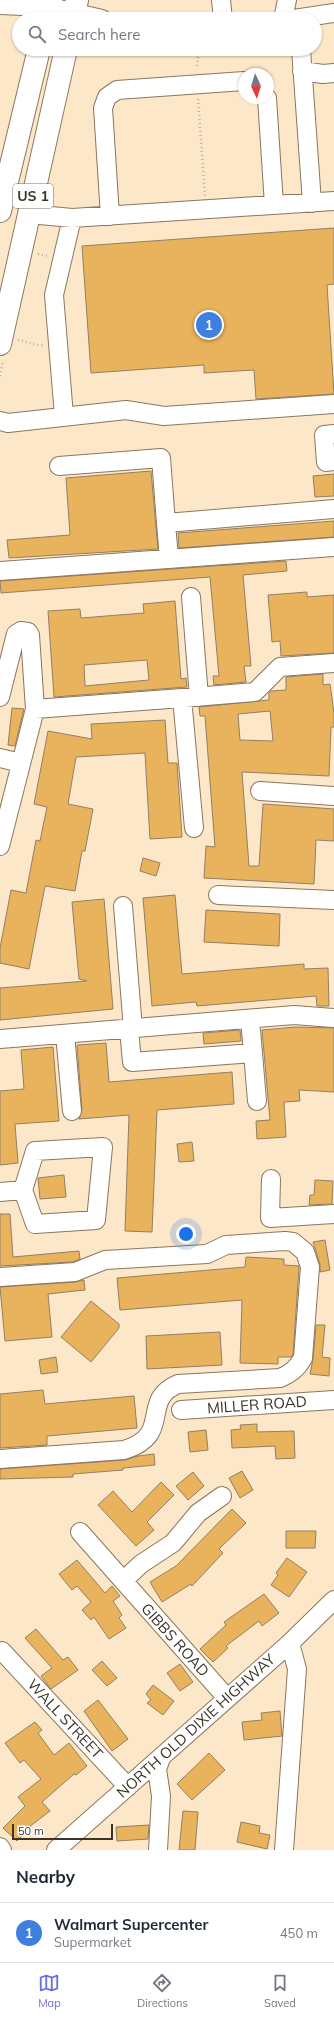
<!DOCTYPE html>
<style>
body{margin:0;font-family:Mulish,sans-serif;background:#f6f6f7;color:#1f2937}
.compass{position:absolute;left:238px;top:68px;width:36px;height:36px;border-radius:50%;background:#fff;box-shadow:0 1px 3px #0004;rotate:176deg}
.scale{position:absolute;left:12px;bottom:10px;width:101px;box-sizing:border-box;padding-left:4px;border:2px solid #3b3327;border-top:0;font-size:11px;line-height:14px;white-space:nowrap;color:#3b3327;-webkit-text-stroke:3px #fff;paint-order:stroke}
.you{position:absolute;left:186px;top:1234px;width:14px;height:14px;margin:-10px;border:3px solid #fff;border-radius:50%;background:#1a73e8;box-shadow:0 0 0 6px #1a73e833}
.badge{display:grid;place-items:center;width:26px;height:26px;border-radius:50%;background:#6a6ce5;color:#fff;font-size:13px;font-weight:700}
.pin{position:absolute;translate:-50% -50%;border:2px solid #fff;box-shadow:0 1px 4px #0006}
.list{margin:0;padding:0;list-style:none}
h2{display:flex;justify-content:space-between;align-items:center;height:52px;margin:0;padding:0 16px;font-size:17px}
h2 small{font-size:13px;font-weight:400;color:#747a83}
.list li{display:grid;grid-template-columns:26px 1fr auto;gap:12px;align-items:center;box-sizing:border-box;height:60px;padding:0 16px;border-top:1px solid #e0e1e3}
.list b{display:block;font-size:15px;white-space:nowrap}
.list p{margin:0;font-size:13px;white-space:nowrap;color:#747a83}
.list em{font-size:13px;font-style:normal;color:#747a83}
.icon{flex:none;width:22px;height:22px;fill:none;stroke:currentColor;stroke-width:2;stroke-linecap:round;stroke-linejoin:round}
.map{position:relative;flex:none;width:334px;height:1850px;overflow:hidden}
.search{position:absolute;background:#fff;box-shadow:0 1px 3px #0004;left:12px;right:12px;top:12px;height:44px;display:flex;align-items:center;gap:10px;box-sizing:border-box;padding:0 14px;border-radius:22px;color:#747a83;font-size:15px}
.sheet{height:112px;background:#fff}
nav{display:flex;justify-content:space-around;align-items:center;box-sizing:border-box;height:56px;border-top:1px solid #e0e1e3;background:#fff;font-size:11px;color:#747a83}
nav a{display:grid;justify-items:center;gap:2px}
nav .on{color:#6a6ce5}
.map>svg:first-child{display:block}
.building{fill:#e9b35e;stroke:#927f63;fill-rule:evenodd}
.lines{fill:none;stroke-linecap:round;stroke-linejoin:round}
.minor-casing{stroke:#8b775c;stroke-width:20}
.major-casing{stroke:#8b775c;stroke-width:24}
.path{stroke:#c2b198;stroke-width:2.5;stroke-dasharray:1 3;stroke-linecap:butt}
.minor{stroke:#fff;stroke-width:18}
.major{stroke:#fff;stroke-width:22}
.labels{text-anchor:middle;stroke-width:3;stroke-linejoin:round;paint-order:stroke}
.shield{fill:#fff;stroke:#767068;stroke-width:1}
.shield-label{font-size:14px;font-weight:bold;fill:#3b3327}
.street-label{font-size:15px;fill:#3b3327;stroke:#fff}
</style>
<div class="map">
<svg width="334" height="1850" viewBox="0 0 334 1850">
<rect width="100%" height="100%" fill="#fce7c8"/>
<path class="building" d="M334,228V284L327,285L334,394L256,399L254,370L204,373V365L91,373L82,246Z
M151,471L158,549L9,558L7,540L70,535L66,478Z
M334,474V496L315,497L313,476Z
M334,521V537L179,548L178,533Z
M286,561L287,571L243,575L251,666H244L246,682L214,685L213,676H219L210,577L1,593L0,581Z
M307,592V597L334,595V653L281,656L280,641L272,642L268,595Z
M175,601L181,679L186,678L187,687L54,697L48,611L80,609L81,618L144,613L143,604ZM147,660L149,680L85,686L84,665Z
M323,674V685L330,684L334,713V727H331L329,776L242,772L249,866H259L263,804L334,809V841L316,840L314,884L204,878L206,846L215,847L205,716H200L199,707L269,700V693L271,691L286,690V677ZM270,711L273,741L240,740L238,714Z
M12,708L24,709L15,746L8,745Z
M165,720L168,763H177L182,837L150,839L145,753L76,757L68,804L93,809L85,851H82L75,891L45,886L29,969L0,963V948L11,890L26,893L36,840L40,841L47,807L34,804L48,731L92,739L91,724Z
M143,858L160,863L156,876L140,871Z
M175,895L182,974L304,964V969L328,968L329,1006H317L316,996L197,1006L196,1002L152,1006L143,898Z
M104,899L113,1009L0,1020V988L87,981L79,979L72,902Z
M206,910L280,914L279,946L204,942Z
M295,1027L334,1028V1092L299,1090L300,1101L284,1102L286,1137L257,1139L256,1121L270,1120L262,1030Z
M240,1030L241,1041L204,1044L203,1033Z
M106,1043L109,1082L232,1072L234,1104L157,1110L152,1232L125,1231L129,1115L79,1119L82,1110L77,1045Z
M53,1047L59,1121L15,1124L18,1163L0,1165V1091L24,1089L21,1050Z
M192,1142L194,1161L179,1162L177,1144Z
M64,1175L66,1197L40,1199L38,1178Z
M315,1180L333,1181L332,1204L309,1205L310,1195H314Z
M0,1214H10L13,1257L79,1251L80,1259L73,1262L0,1266Z
M325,1240L330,1270L320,1272V1264L313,1242Z
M246,1257L284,1259V1265L299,1266V1268L293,1355L291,1357H278V1364L240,1363L242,1300L120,1310L117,1278L245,1267Z
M84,1280L85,1290L48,1294L52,1337L5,1341L0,1287L76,1282Z
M91,1301L119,1324V1328L91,1362L61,1337Z
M316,1325H325L322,1357L330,1358L329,1376L310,1374L313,1359Z
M220,1332L222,1365L147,1369L146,1336Z
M56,1357L58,1372L41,1374L39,1360Z
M43,1390L45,1404L134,1396L137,1428L47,1436V1445L0,1448V1394Z
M257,1424V1432L294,1431L295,1458L276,1459L275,1446L232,1448L231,1430L241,1429L240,1425Z
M206,1430L208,1450L190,1452L188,1432Z
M154,1454L155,1465L123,1468V1470L73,1474V1477L0,1479V1469L125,1460L138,1456Z
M242,1471L253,1490L240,1498L229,1478Z
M193,1472L204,1486L188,1500L176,1486Z
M161,1482L174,1495L147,1522L154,1530L136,1546L98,1505L113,1491L132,1512Z
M232,1509L246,1523L219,1549L223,1553L192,1586L191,1584L162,1602L150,1582L176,1566Z
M286,1531H316L315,1548H286Z
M287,1558L307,1572L289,1597L271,1585L278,1575L276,1573Z
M77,1560L105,1593L112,1586L120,1596L113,1601L122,1615L119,1618L126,1628L109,1639L94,1617L91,1620L82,1610L91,1602L77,1586L72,1590L59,1574Z
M264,1594L279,1613L262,1626L259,1621L226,1646L228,1648L213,1662L200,1649L226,1625L224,1622Z
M36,1629L63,1660L68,1657L78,1670L51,1689L41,1676L52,1668L25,1638Z
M102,1661L117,1678L107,1686L92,1670Z
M180,1664L193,1682L180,1691L167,1673Z
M153,1685L174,1701L163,1715L147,1703L151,1700L146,1694Z
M98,1700L128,1739L112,1751L84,1711Z
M280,1711L282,1736L244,1740L242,1722L262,1720L261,1713Z
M35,1722L42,1730L38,1733L54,1755L69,1743L87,1766L76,1775L74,1774L42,1802L50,1811L25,1830L27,1831L17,1841L3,1828L25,1806L18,1797L41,1779L24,1760L20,1763L5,1743Z
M209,1753L225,1770L192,1800L177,1784Z
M183,1811L198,1812L195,1850H179Z
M241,1822L260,1826L259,1833L270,1835L267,1849L237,1842Z
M149,1825L148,1839L117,1841L116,1827Z"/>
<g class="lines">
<defs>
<path id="minor" d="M31,0L50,7L102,19
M221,0L223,19
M0,5L45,7
M283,19L287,0
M294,19L334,13
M301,49L312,203
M302,71L323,74L334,73
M267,98L274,205
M29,214L72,218L334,201
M110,216L103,108L107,97L117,90L244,81
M64,416L54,295L72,218
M0,421L8,423L126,410L164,416L334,404
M334,434L324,435L326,462L334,461
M59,466L161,458L166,523
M169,559L166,523L334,509
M0,571L334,547
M191,597L199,697
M0,697L16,634L21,631L28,632L30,635L35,709
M0,758L21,763
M260,791L334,796
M194,828L182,698L255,692L280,667L333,663
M0,846L35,709L182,698
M218,895L334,900
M123,906L133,1029
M250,1019L253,1053
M129,1029L132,1062L253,1053L257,1101
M65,1034L72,1111
M0,1039L294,1015L333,1018
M103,1147L96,1220L35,1224L23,1190L35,1151Z
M271,1179L270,1218L334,1214
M0,1192L23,1190
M0,1277L75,1272L105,1260L207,1254L226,1245L285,1241L293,1242L305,1252L310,1267L303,1358C297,1368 292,1373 280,1378L178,1384C139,1400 174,1435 124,1450L0,1459
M181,1410L334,1400
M80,1532L227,1698
M123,1581L141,1564L173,1543L198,1513L222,1496
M2,1651L128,1787
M0,1847L2,1850
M56,1850L290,1643L334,1600
M158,1850L161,1796L157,1769L161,1758
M284,1850L297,1669L290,1643"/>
<path id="major" d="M47,19L51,0
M73,19L77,0
M0,211L39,49
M0,344L66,49"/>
</defs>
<use href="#minor" class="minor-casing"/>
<use href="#major" class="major-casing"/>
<path class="path" d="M197,66L199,50
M198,99L205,196
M38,254L49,256
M18,340L37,345H44
M0,376L3,361"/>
<use href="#minor" class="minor"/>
<use href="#major" class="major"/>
</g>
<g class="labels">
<rect class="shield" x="13" y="184" width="40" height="24" rx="3"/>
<g class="shield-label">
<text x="33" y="201">US 1</text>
</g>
<g class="street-label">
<text transform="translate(257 1405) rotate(-4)" y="5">MILLER ROAD</text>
<text transform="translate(175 1640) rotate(48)" y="5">GIBBS ROAD</text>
<text transform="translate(65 1719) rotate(47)" y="5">WALL STREET</text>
<text transform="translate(196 1726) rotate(-42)" y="5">NORTH OLD DIXIE HIGHWAY</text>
</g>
</g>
</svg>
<svg class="compass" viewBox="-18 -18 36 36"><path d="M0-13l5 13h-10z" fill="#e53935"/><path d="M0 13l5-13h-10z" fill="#747a83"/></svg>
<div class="scale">50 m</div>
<div class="you"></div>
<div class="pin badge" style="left:209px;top:325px;background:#3f7fe0">1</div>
<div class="search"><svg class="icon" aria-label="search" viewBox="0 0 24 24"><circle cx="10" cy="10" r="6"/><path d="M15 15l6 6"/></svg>Search here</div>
</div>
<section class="sheet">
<h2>Nearby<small></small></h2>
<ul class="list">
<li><span class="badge" style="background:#3f7fe0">1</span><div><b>Walmart Supercenter</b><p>Supermarket</p></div><em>450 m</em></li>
</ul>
</section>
<nav>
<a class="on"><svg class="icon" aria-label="map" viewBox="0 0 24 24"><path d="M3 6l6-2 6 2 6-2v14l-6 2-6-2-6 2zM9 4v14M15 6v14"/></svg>Map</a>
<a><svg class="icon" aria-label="directions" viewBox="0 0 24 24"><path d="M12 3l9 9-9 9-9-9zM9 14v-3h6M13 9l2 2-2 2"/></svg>Directions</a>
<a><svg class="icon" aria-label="saved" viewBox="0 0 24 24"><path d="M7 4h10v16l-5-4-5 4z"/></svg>Saved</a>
</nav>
